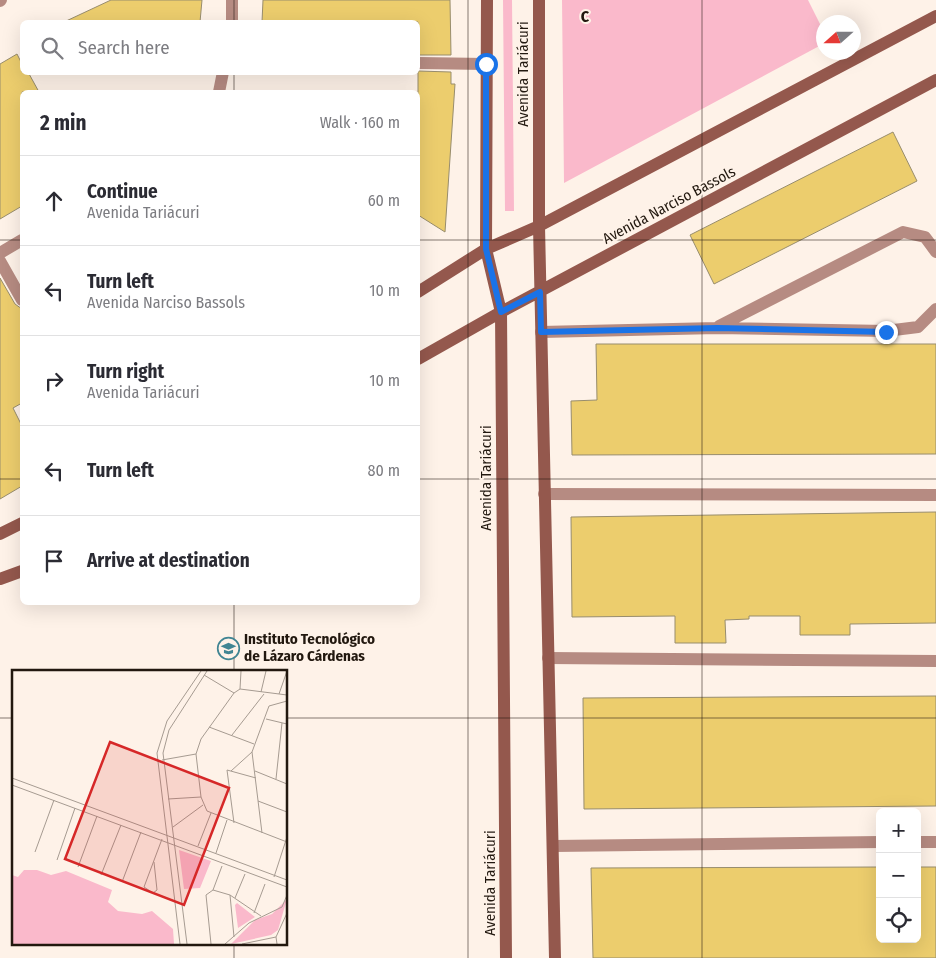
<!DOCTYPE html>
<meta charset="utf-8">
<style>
body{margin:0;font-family:"Fira Sans Condensed",sans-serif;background:#f2f2f3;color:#2b2b33}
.controls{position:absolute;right:15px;bottom:15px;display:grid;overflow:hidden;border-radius:8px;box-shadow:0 5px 20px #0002}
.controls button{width:45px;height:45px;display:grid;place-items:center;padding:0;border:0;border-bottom:1px solid #e1e1e2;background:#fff;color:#2b2b33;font:25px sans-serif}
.compass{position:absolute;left:816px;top:15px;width:45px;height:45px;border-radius:50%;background:#fff;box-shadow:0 5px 20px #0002;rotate:249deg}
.stop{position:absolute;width:15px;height:15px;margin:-11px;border:4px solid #1a73e8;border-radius:50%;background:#fff}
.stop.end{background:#1a73e8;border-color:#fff;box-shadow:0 1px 5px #0008}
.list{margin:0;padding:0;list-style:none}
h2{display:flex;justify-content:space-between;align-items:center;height:65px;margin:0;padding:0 20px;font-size:21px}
h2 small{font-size:16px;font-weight:400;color:#7c7c81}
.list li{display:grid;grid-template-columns:32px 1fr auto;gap:15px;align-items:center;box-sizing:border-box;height:90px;padding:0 20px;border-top:1px solid #e1e1e2}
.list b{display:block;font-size:19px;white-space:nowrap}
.list p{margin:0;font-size:16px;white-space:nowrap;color:#7c7c81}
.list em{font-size:16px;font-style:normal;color:#7c7c81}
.icon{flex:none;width:28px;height:28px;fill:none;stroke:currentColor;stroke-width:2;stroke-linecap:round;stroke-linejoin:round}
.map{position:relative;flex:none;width:936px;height:958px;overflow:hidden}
.search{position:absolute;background:#fff;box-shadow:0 5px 20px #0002;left:20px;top:20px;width:400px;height:55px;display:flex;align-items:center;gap:12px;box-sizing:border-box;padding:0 18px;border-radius:8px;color:#7c7c81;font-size:19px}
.panel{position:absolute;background:#fff;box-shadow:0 5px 20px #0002;left:20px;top:90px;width:400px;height:515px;border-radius:8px}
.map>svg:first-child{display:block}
.green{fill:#fab9cb}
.building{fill:#eccd6d;stroke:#988d6d}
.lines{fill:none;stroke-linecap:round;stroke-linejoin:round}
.lane{stroke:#b68b82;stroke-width:12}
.street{stroke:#b68b82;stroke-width:12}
.secondary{stroke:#94584d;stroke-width:12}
.route{stroke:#1a73e8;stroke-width:6}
.grid{fill:none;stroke:#22180f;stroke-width:1;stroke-opacity:0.55}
.labels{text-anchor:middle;stroke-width:4;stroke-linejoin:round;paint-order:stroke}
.street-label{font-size:15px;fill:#22180f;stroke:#fef2e8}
.poi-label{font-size:15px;font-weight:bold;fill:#22180f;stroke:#fef2e8;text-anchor:start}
.inset-road{fill:none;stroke:#a69b91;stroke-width:1}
.view{fill:#d62828;fill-opacity:0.15;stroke:#d62828;stroke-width:2.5}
.inset-edge{fill:none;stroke:#22180f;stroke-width:2.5}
.grid-label{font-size:16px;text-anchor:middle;font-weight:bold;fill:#22180f;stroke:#fef2e8;stroke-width:4;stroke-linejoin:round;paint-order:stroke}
</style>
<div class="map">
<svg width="936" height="958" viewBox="0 0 936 958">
<rect width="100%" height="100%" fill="#fef2e8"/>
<path class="green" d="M503,0H512L514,211H505Z
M562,0H808L823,30V44L564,183Z"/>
<path class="building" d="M111,0H202L200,22H64Z
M263,0H450L451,55H418V22H262Z
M17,54L22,64V72H28L39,92H22V206L0,219V64Z
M418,71L451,72V84H455L445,232L418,215Z
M893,132L917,181L714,284L690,235Z
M0,278L15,304L22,309V403L13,408L22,426V486L0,499Z
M596,344H936V454L572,455L571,401L597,400Z
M936,512V623L850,624V635H800V616H749V619L725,620L726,643H675V616L572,617L571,517Z
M936,696V806L584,809L583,698Z
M880,867V939H917V867H936V958H593L591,868Z"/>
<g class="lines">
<path class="lane" d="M0,261L22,300"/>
<path class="street" d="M232,0V22
M0,1L1,0
M418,63L486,64
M219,92L223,72
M0,253L22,240
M719,326L903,232L925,237L936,252
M541,332L717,328L886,331L918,327L936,309
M544,494L936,495
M548,658L936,661
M917,842H936
M554,846L880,842"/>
<path class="secondary" d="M487,0L486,249L501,312L506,958
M539,0V226L555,958
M418,292L486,249L539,226L936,16
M418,359L501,312L936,80
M0,534L22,523
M0,579L22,571"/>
</g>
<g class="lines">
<path class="route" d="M486,64V249L501,312L540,292L541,332L717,328L886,332"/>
</g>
<path class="grid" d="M234,0V22M468,0V958M702,0V958M234,72V92M0,240H22M418,240H936M0,479H22M418,479H936M234,602V672M0,718H14M286,718H936M234,944V958"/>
<defs>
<symbol id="university-ring" viewBox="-11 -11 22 22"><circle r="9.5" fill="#fef2e8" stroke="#418593" stroke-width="1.5"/><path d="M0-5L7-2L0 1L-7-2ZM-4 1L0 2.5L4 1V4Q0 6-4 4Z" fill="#418593"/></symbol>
</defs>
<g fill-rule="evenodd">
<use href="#university-ring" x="216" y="636" width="25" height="25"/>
</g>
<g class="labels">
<g class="street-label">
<text transform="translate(523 74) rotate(-90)" y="5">Avenida Tariácuri</text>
<text transform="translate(669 205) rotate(-28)" y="5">Avenida Narciso Bassols</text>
<text transform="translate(486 478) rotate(-90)" y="5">Avenida Tariácuri</text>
<text transform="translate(490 883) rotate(-90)" y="5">Avenida Tariácuri</text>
</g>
<g class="poi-label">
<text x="244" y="644">Instituto Tecnológico<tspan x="244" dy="17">de Lázaro Cárdenas</tspan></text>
</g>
</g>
<g transform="translate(12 670)">
<rect width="275" height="275" fill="#fef2e8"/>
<path d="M167,180L199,191L188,218L172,219ZM12,200H25L39,205L54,201L100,220L96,232L106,241L130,244L140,241L161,259L162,274H0V205L6,207ZM275,229L266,260L259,265L219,274L243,250L260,244ZM225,233L243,247L226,258L223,235Z" fill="#fab9cb"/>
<path class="inset-road" d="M192,5L222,23M228,19L229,1M249,22L254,1M267,24L275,1M275,25L228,19L222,23L189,69L184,84L189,127L195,141L275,172M257,36L275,31M254,49L275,54M197,57L242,74M220,65L252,24M150,90L184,84M219,101L240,82M243,101L275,114M0,108L275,210M264,109L270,53M0,115L275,217M156,129L189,127M246,131L275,142M222,153L215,100L244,108M161,157L191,135M250,163L240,82L257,36M186,176L199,143M23,182L42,130M204,183L215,150M45,190L63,138M142,192L145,220L141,223L132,217L150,169M210,196L201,220L218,225L249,246M66,197L85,146M89,205L109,155M262,207L275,167M110,212L129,162M218,225L222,267M223,228L233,204M242,243L253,214M168,274L145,83L155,51L189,1M175,274L151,83L157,60L195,1M199,274L194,225L201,220M213,274L237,253L270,237L275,225M230,274L264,267M265,274L264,267L275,243"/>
<path class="view" d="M98,72L217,118L172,235L53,189Z"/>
<rect width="275" height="275" class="inset-edge"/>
</g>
<g class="grid-label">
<text x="585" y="22">C</text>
</g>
</svg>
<div class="controls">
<button>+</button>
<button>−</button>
<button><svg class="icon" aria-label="locate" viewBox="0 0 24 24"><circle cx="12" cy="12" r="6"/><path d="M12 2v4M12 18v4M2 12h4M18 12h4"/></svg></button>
</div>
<svg class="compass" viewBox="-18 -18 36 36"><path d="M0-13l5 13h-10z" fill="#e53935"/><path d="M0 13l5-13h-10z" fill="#7c7c81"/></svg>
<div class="stop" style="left:486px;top:64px"></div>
<div class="stop end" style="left:886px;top:332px"></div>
<div class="search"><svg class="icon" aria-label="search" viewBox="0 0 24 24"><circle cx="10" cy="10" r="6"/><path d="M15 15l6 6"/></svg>Search here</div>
<section class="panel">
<h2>2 min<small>Walk · 160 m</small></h2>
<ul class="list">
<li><svg class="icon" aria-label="ahead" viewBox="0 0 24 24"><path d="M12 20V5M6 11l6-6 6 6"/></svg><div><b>Continue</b><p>Avenida Tariácuri</p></div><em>60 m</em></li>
<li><svg class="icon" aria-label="left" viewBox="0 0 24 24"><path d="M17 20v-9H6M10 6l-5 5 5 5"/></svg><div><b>Turn left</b><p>Avenida Narciso Bassols</p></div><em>10 m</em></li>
<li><svg class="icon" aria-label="right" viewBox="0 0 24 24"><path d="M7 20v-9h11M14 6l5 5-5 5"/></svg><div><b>Turn right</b><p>Avenida Tariácuri</p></div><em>10 m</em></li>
<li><svg class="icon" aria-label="left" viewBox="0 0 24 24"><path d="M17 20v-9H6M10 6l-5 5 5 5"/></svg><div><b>Turn left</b></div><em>80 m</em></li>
<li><svg class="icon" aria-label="arrive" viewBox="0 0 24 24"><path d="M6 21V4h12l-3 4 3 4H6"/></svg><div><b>Arrive at destination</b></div></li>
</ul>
</section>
</div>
